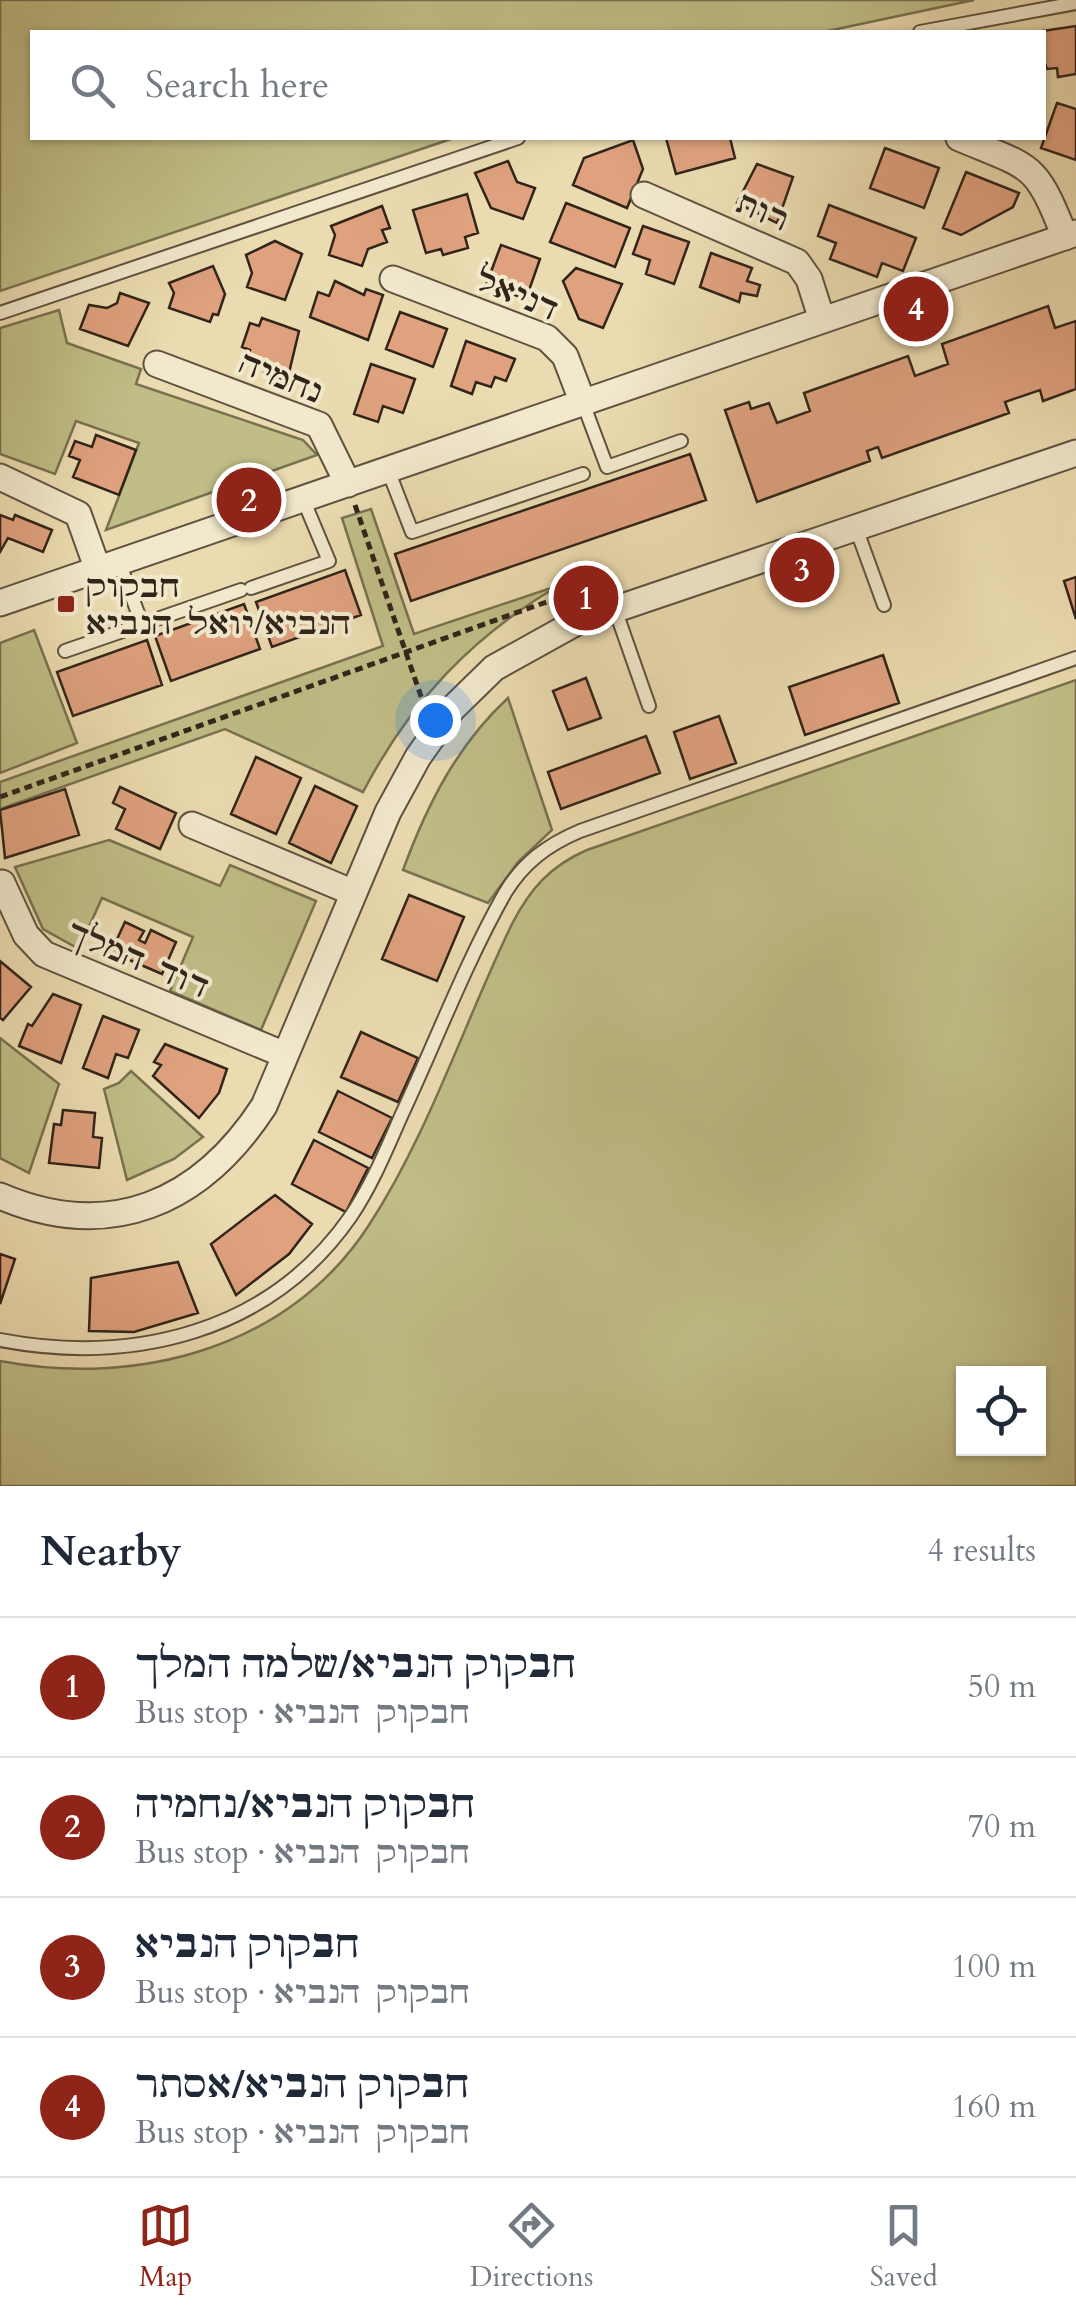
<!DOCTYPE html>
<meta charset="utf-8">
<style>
body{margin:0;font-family:Cardo,"Frank Ruhl Libre",serif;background:#f6f6f7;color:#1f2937}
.controls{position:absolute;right:30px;bottom:30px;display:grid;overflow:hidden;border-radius:0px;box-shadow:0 2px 8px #0004}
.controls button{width:90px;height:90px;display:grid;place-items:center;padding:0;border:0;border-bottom:2px solid #e0e1e3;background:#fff;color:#1f2937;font:50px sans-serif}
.you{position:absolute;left:435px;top:720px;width:35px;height:35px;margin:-25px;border:8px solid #fff;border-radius:50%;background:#1a73e8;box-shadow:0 0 0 15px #1a73e833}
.badge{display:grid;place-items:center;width:65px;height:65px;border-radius:50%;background:#8f2418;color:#fff;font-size:32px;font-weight:700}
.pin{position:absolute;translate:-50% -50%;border:5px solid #fff;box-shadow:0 2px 10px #0006}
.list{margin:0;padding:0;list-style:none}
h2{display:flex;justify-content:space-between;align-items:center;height:130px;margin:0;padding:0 40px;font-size:42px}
h2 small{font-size:32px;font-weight:400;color:#747a83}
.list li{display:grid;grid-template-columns:65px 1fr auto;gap:30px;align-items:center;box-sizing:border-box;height:140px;padding:0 40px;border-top:2px solid #e0e1e3}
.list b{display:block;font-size:38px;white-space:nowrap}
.list p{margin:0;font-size:32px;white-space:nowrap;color:#747a83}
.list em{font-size:32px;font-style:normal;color:#747a83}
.icon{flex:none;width:55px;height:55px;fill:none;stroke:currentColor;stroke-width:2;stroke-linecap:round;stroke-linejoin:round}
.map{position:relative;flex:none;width:1076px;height:1486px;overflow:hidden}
.search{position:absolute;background:#fff;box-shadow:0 2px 8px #0004;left:30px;right:30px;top:30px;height:110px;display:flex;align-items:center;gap:25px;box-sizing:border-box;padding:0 35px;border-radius:0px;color:#747a83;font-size:38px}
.sheet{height:690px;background:#fff}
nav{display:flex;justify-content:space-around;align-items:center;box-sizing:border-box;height:140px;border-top:2px solid #e0e1e3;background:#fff;font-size:28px;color:#747a83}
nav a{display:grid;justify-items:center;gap:5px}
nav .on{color:#8f2418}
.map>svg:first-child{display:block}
.green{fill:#c0bd86;stroke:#787150;stroke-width:2.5;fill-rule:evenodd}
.building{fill:#dfa17e;stroke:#31251a;stroke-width:2.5}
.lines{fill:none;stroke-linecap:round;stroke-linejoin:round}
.lane-casing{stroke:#605240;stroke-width:16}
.street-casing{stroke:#605240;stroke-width:29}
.path{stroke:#31251a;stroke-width:5;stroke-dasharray:8 5;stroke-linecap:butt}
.lane{stroke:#f2e8cc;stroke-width:12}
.street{stroke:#f2e8cc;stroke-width:25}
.poi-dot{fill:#8f2418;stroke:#f2e8cc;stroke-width:4}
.labels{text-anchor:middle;stroke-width:8;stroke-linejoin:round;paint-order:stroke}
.street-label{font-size:32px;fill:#31251a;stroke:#f2e8cc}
.poi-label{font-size:32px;fill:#31251a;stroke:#f2e8cc;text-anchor:start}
</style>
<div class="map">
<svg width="1076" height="1486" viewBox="0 0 1076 1486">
<rect width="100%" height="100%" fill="#ebdbb0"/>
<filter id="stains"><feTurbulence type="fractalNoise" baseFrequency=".002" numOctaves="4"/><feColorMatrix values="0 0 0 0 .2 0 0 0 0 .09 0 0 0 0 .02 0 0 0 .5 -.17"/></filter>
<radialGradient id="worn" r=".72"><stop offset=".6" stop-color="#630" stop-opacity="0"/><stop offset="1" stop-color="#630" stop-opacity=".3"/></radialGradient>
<path class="green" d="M0,0H974L823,32H32V138H454L0,291Z
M59,310L67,343L141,369L136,384L303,440L317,455L106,530L139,443L76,421L55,474L0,454V328Z
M371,509L414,634L560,585C472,636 410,702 363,792L225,729L0,809V782L383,646L342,518Z
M34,630L77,743L0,773V643Z
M1076,680V1486H0V1361C137,1387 289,1349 369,1225C429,1133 464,1023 512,924C530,889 550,866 587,850ZM964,1374H1038V1448H964Z
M508,698L552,830L518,862L488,903L403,870C427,805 457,745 508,698Z
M109,840L220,886L230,865L316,901L261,1030L170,991L193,937L102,898L79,949L43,929L15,867Z
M0,1038L59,1084L29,1173L0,1158Z
M131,1071L203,1137L174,1159L127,1180L104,1089L119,1083Z"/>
<path class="building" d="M1076,26V74L1058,77L1057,68L1047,69L1044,61V32H1036Z
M1057,103L1076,109V160L1041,148Z
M666,138H730L735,158L676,174Z
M633,140L643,169L627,208L573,185L584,158Z
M885,148L939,168L924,208L870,188Z
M508,161L517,182L535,188L523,219L491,208L475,173Z
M757,164L793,177L777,223L737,203Z
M966,172L1019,193L1013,207L961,235L943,228Z
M467,194L478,233L465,237L468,248L443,255L441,249L426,253L413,210Z
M566,203L630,228L615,267L550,242Z
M829,205L916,238L903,271L882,263L877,277L830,259L836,243L818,236Z
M382,206L390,228L382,230L387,242L368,249L362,266L329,255L335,235L331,226Z
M643,226L689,242L674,284L646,274L650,260L633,254Z
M275,241L302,254L285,300L247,287L252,273L246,255Z
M501,245L540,259L526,299L486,285Z
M711,253L752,268L747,281L760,285L757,296L741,293L739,302L700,287Z
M213,266L225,294L218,315L213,314L210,322L169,308L174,293L169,283Z
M576,268L622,284L603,328L579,319L563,281Z
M335,281L364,295L366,289L383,295L368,340L310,317L318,292L329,296Z
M120,293L149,303L128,346L80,329L89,305L107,308L117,303Z
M1048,306L1055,328L1076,321V389L1043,401L1040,390L1005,402L1009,413L882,458L878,447L867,451L870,461L757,502L725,410L749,402L751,409L769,403L777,423L810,411L804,393L908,356L915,376L948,364L942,344Z
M400,312L447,329L433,367L386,349Z
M262,318L299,331L287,381L264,373L267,365L247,358L250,350L242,347L250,323L259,326Z
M466,341L515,359L506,381L495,377L491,387L476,382L472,394L451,386Z
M371,364L415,379L403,413L383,406L378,422L354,414Z
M96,435L136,450L119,495L73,477L80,460L69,456L75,441L92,447Z
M690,454L706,500L411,601L395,554Z
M0,515L13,520L15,515L52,530L43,552L8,538L0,552Z
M345,570L361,615L272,647L256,602Z
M1076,577V619L1064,581Z
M244,604L260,649L171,681L155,636Z
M147,640L162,685L73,716L57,672Z
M883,655L899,703L805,735L789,687Z
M586,678L601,718L568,730L553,691Z
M719,716L736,763L690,779L674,732Z
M646,736L660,773L561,809L548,772Z
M256,757L301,778L276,834L231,814Z
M315,786L357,806L331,863L289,843Z
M120,787L176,813L160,849L116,829L125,809L113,803Z
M65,789L79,835L5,858L0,810Z
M409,895L464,917L437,981L382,959Z
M125,922L144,931L139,940L145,943L151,930L176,942L162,974L111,952Z
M0,961L31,987L3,1020L0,1018Z
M53,994L81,1005L61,1063L19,1046L28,1024L32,1026Z
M103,1016L139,1030L128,1058L116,1054L108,1078L83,1068Z
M361,1032L418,1058L398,1102L341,1077Z
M165,1044L227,1069L219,1093L199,1118L153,1076L161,1065L154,1062Z
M338,1091L392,1118L372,1158L319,1132Z
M63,1110L95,1113L93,1137L102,1138L99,1168L49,1163L54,1124L61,1125Z
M314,1140L368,1168L346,1212L292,1184Z
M275,1195L312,1224L289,1254L236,1295L211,1244Z
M0,1254L15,1259L0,1304Z
M178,1262L198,1313L134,1332L89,1331L91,1278Z"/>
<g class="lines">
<defs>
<path id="lane" d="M920,32L1076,3
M0,313L518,138
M583,403L607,467L681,441
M388,470L412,532L583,474
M856,528L884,605
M119,562L142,624
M251,588L329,561L303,499
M615,609L649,706
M65,651L241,590
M0,1340C133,1365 270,1333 351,1216C372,1185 387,1148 402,1114C436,1041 465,964 505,893C523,863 547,845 580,831L1076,658"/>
<path id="street" d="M959,138C1033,169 1035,161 1065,237
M644,195L797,262L809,279L822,320
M393,279L547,338L565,356L583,403
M157,364L319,425L348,484
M0,477L78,514L98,570
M0,603L1076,233
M192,825L354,893
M2,883L26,935L44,954L285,1055
M0,1196C110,1243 201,1203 264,1106L388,812L418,757L452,709L494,668L575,623L1076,453"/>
</defs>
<use href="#lane" class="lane-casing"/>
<use href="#street" class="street-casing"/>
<path class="path" d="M355,505L425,708
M0,797L552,600L563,602"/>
<use href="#lane" class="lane"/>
<use href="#street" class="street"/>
</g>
<rect class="poi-dot" x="56" y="594" width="20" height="20" rx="5"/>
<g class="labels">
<g class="street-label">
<text transform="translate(763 211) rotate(23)" y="11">רות</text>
<text transform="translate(517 294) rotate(23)" y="11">דניאל</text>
<text transform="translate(281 377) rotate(22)" y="11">נחמיה</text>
<text transform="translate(138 959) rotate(23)" y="11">דוד המלך</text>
</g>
<g class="poi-label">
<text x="86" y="597">חבקוק<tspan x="86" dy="37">הנביא/יואל הנביא</tspan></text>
</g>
</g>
<rect width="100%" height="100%" filter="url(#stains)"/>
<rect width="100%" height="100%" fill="url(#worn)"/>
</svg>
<div class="controls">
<button><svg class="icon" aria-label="locate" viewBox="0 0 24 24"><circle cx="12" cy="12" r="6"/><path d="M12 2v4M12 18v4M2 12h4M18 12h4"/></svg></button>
</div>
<div class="you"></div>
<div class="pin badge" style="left:586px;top:598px">1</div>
<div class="pin badge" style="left:249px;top:500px">2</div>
<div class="pin badge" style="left:802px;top:570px">3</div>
<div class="pin badge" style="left:916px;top:309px">4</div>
<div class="search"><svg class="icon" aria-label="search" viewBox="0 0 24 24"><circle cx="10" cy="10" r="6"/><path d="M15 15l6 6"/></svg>Search here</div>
</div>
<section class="sheet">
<h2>Nearby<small>4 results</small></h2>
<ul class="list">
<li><span class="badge">1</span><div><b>חבקוק הנביא/שלמה המלך</b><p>Bus stop · חבקוק הנביא</p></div><em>50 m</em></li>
<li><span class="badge">2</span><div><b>חבקוק הנביא/נחמיה</b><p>Bus stop · חבקוק הנביא</p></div><em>70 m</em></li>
<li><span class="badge">3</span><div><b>חבקוק הנביא</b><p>Bus stop · חבקוק הנביא</p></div><em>100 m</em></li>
<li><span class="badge">4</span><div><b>חבקוק הנביא/אסתר</b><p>Bus stop · חבקוק הנביא</p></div><em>160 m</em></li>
</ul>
</section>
<nav>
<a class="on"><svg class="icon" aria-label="map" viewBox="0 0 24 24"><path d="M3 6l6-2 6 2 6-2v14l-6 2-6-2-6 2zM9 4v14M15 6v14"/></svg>Map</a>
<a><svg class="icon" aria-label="directions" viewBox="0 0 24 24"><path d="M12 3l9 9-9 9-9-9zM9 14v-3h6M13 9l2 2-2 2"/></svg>Directions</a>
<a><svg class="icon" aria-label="saved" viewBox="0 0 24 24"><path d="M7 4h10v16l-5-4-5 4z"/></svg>Saved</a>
</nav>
